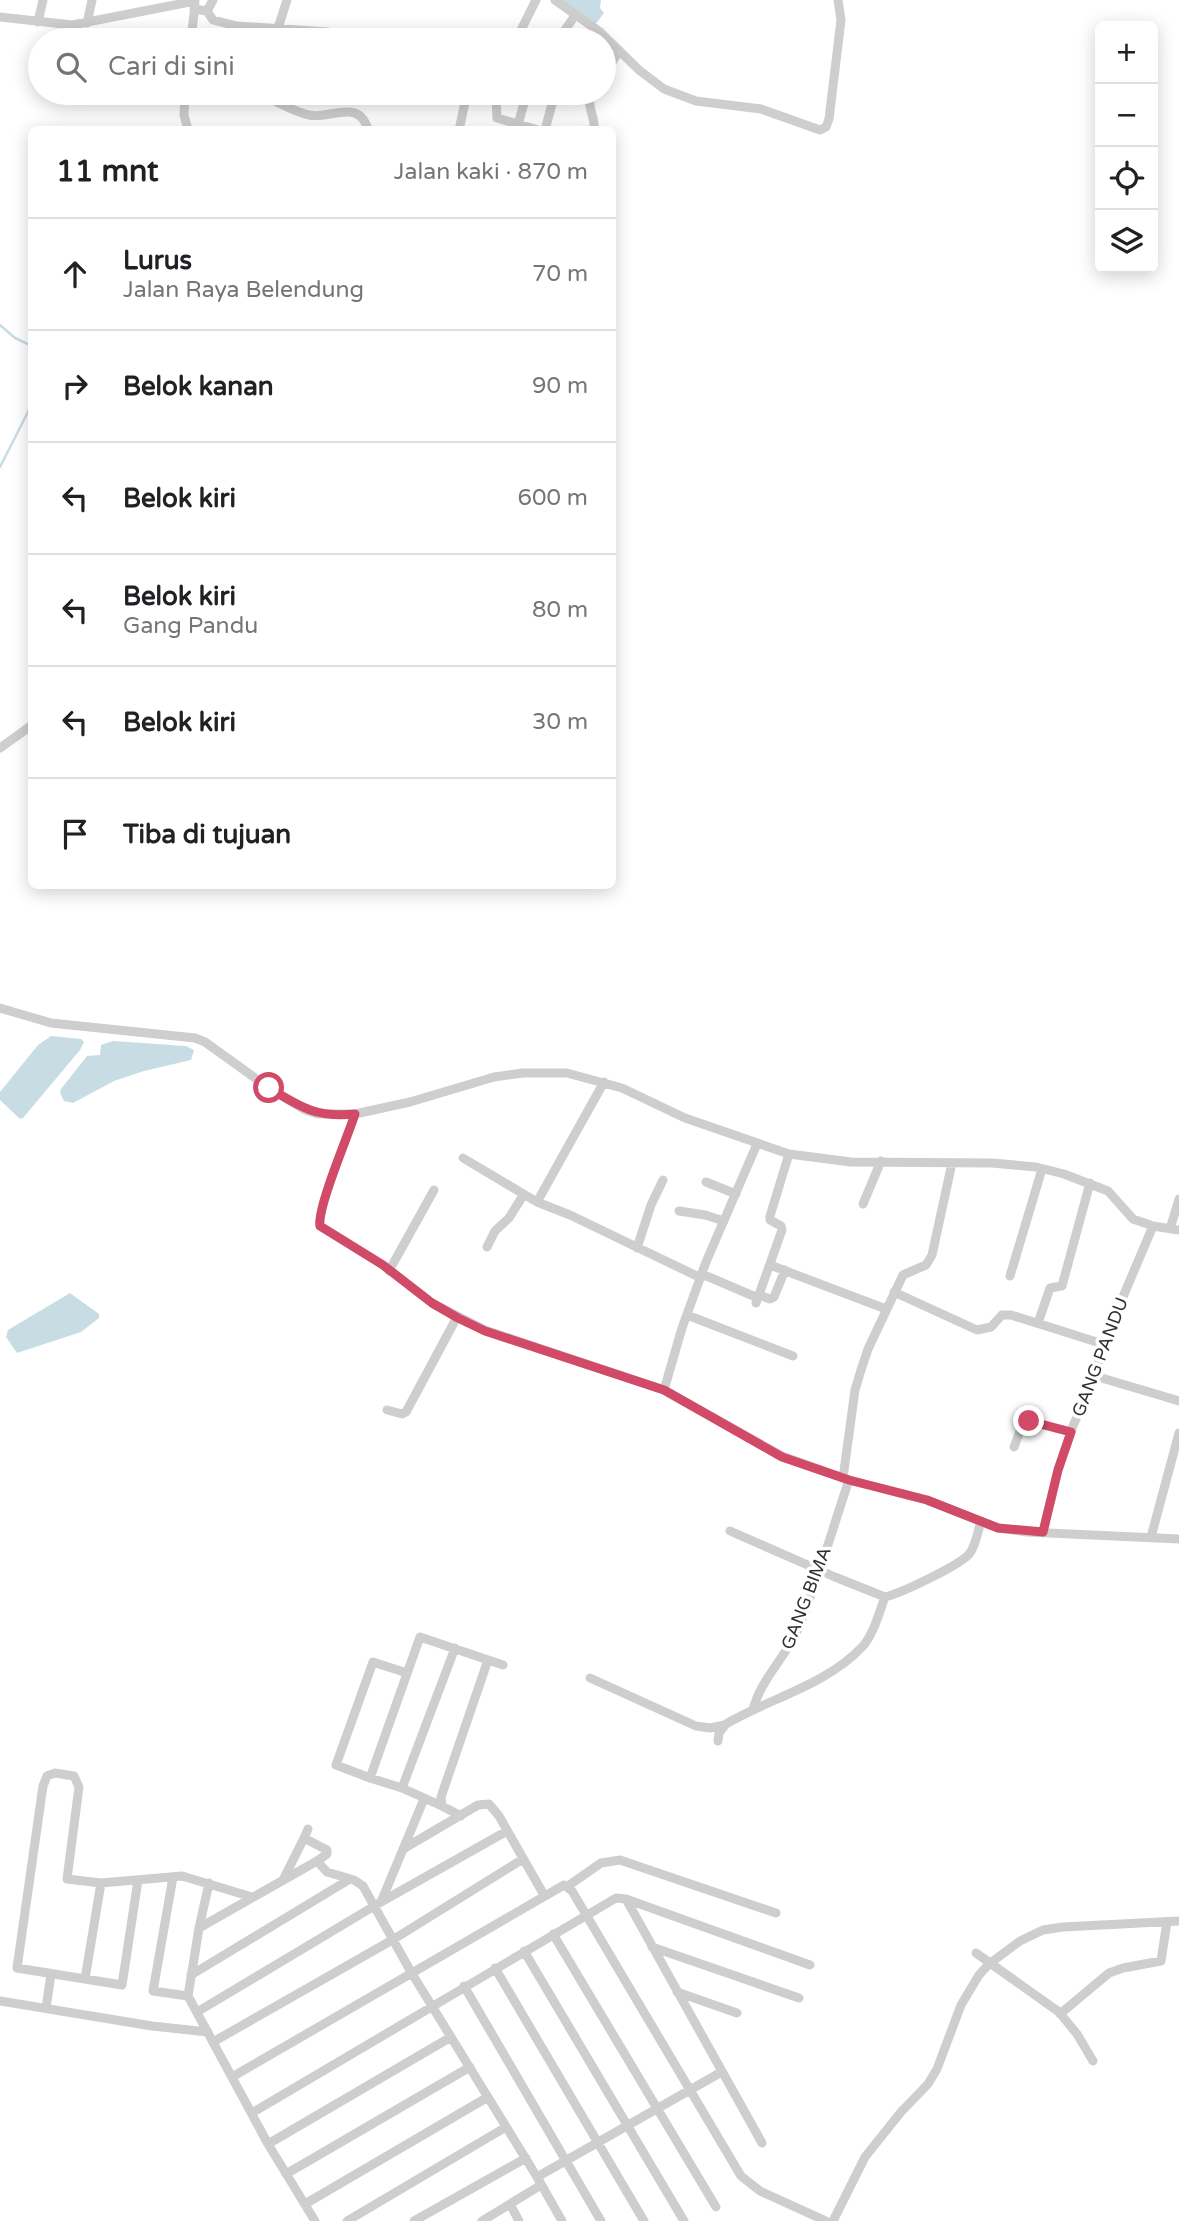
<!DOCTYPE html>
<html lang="id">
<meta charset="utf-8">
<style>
body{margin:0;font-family:"Varela Round",sans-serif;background:#f6f6f6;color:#202124}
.controls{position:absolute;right:21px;top:21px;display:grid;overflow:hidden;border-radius:10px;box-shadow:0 4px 18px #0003}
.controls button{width:63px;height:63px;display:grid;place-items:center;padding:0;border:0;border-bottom:2px solid #e0e0e0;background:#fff;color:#202124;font:35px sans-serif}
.stop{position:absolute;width:21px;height:21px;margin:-16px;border:5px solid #d14b68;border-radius:50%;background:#fff}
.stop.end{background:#d14b68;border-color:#fff;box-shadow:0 2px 7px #0008}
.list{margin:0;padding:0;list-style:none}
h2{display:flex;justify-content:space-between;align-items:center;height:91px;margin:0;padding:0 28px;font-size:30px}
h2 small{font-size:23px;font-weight:400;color:#757577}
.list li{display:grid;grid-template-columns:46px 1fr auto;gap:21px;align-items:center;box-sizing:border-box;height:112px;padding:0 28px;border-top:2px solid #e0e0e0}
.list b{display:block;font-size:26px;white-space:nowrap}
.list p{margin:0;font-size:23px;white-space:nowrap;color:#757577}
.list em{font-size:23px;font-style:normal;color:#757577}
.icon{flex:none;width:38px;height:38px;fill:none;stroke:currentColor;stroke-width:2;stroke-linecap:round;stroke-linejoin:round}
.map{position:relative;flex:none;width:1179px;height:2221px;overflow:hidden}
.search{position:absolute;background:#fff;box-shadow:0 4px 18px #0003;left:28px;top:28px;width:588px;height:77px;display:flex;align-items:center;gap:18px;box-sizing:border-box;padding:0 24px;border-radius:38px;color:#757577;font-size:26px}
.panel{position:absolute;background:#fff;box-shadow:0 4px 18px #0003;left:28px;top:126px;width:588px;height:763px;border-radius:10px}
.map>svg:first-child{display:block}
.water{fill:#c8dde3}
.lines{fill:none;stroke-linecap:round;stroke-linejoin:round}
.stream{stroke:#c8dde3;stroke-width:2.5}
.minor{stroke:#cecece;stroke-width:9}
.route{stroke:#d14b68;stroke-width:9}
.labels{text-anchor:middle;stroke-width:7;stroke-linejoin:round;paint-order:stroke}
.street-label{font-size:18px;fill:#313131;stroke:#fff}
</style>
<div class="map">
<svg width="1179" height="2221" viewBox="0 0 1179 2221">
<rect width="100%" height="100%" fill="#fff"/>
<path class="water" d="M561,0H601L600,8L604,13L595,25Z
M51,1036L81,1039L84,1042L80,1050L23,1118L20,1119L0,1100V1092L38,1045Z
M113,1041L186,1046L194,1050L191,1060L144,1071L114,1081L73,1103L64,1101L60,1093L61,1089L87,1056L100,1055L101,1045Z
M70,1293L99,1314V1318L81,1332L17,1353L6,1337L8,1330Z"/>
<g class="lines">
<path class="stream" d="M0,325L15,338L32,346
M0,467L32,404"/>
<path class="minor" d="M555,0L600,32L639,70L664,89L696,101L761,109L820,130L826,127L829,119L841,20L838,0
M194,9L207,11L213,20L237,26L328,32L351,40
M207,11L213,0
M0,17L72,25L195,1
M38,22L43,0
M87,23L92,0
M278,28L287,0
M191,40L195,5
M516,40L536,0
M558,40L576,14
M604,75L619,51
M185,93L184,115L188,130
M257,93C273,99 293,112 309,115C330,120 359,97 368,130
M483,93L496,96L497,118L538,130
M592,93C585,106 596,116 594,130
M518,125L524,103
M459,130L467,93
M545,130L555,93
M0,748L32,725
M0,1008L51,1023L195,1038L205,1042L269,1088L305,1110L318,1114H355L410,1102L494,1077L523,1073H567L622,1088L685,1118L789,1154L851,1162L992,1163L1036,1167L1064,1174L1108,1191L1133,1219L1153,1226L1179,1230
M355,1114C348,1136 317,1208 320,1226L383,1265L432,1303L485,1330L664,1390L782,1456L849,1480L927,1500L998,1528L1027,1532L1179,1539
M463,1158L537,1202L570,1215L701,1278
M706,1182L736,1194
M537,1202L604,1082
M863,1204L881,1161
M679,1211L705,1215L724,1221
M1170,1229L1179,1199
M487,1247L495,1231L509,1218L524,1194
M637,1248L651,1205L663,1180
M770,1265L886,1309
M389,1271L434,1190
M702,1274L758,1298
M1010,1276L1042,1169
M894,1292L977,1330L991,1327L1002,1315H1011L1103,1344
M759,1295L770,1299L774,1297L785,1270
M756,1303L782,1230L781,1226L770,1220V1216L789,1154
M687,1315L793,1356
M1038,1323L1050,1288L1062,1286L1090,1183
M1095,1376L1179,1401
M664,1390L682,1328L706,1262L757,1144
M387,1410L402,1414L406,1412L457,1317
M1014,1447L1022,1426L1029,1421L1071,1432
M843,1478L855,1390L861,1370L868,1349L903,1275L926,1265L932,1255L952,1163
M730,1531L835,1577L885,1597C901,1593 961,1565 970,1553C976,1544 978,1531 981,1521
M1043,1532L1058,1470L1073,1426L1095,1376L1103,1344L1153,1226
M1151,1537L1179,1433
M590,1678L696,1726L710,1728L725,1725
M753,1710C760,1680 786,1657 798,1629C818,1581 832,1530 849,1480
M718,1741L719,1733L726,1724C770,1698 827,1685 863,1646C874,1633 879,1613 885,1597
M370,1778L336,1765L373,1662L407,1673
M402,1788L455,1648
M442,1806L402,1788L370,1778L420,1637L503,1665
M461,1816L442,1806L441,1797L488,1660
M304,1838L308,1829
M403,1849L478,1805L489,1804L499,1816L544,1895
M173,1877L153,1991L188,1996
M138,1880L122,1985L17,1968L43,1786L47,1776L55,1773L74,1776L79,1787L67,1879L101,1883L182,1876L252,1897
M283,1880L304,1838L327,1850V1854L317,1861
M568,1886L601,1863L620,1860L776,1913
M626,1899L762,2143
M381,1902L424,1799
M199,1928L209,1883
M553,1934L716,2207
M652,1947L799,1998
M524,1951L684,2221
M976,1953L1059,2012L1077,2034L1093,2061
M495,1968L644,2221
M191,1975L350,1879
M85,1979L101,1883
M464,1986L601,2221
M677,1992L737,2013
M0,2001L152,2026L208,2032
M46,2008L51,1974
M197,2012L381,1902L507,1831
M1060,2014L1109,1973L1123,1968L1161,1961L1167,1922
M213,2042L394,1939L523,1859
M232,2077L564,1885L572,1891L741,2176L760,2191L826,2221
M252,2113L616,1898L626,1899L810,1965
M268,2144L451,2037
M286,2174L470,2067
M305,2204L488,2097
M510,2204L519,2221
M315,2221L268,2144L188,1996L199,1928L317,1861L327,1872L354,1880L363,1886L411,1972L537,2177
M347,2221L506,2127
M414,2221L526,2158
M482,2221L541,2185
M562,2221L537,2177L718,2074
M833,2221L865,2157L901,2112L928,2084L937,2069L961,2005L979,1975L989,1964L1020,1941L1043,1930L1063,1927L1179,1921"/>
</g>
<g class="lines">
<path class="route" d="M269,1088C300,1107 317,1118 355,1114C348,1136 317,1208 320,1226L383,1265L432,1303L458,1318L485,1331L664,1390L782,1457L849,1480L927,1500L998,1528L1043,1532L1058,1470L1071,1432L1029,1421"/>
</g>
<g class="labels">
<g class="street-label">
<text transform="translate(1100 1357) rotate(-69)" y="6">GANG PANDU</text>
<text transform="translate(806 1598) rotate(-69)" y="6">GANG BIMA</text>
</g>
</g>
</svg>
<div class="controls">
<button>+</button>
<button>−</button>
<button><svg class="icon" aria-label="locate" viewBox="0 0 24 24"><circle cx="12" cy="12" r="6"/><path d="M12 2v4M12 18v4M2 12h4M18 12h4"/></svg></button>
<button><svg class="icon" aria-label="layers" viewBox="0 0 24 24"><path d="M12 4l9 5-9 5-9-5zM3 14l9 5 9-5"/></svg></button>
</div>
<div class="stop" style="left:269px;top:1088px"></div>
<div class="stop end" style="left:1029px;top:1421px"></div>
<div class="search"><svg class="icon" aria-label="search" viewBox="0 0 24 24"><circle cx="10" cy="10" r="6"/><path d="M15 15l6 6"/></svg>Cari di sini</div>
<section class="panel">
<h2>11 mnt<small>Jalan kaki · 870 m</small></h2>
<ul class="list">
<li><svg class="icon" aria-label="ahead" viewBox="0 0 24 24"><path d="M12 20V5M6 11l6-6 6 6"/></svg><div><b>Lurus</b><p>Jalan Raya Belendung</p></div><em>70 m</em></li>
<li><svg class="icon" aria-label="right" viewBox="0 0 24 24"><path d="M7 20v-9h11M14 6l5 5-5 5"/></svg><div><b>Belok kanan</b></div><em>90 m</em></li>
<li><svg class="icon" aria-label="left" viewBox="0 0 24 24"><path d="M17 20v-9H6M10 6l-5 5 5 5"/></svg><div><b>Belok kiri</b></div><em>600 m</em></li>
<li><svg class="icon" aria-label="left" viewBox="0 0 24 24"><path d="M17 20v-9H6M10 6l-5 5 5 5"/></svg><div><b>Belok kiri</b><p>Gang Pandu</p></div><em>80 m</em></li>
<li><svg class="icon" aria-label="left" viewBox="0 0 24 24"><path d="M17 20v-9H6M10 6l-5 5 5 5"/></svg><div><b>Belok kiri</b></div><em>30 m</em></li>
<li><svg class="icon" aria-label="arrive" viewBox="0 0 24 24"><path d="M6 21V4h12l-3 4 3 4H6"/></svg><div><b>Tiba di tujuan</b></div></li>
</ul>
</section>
</div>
